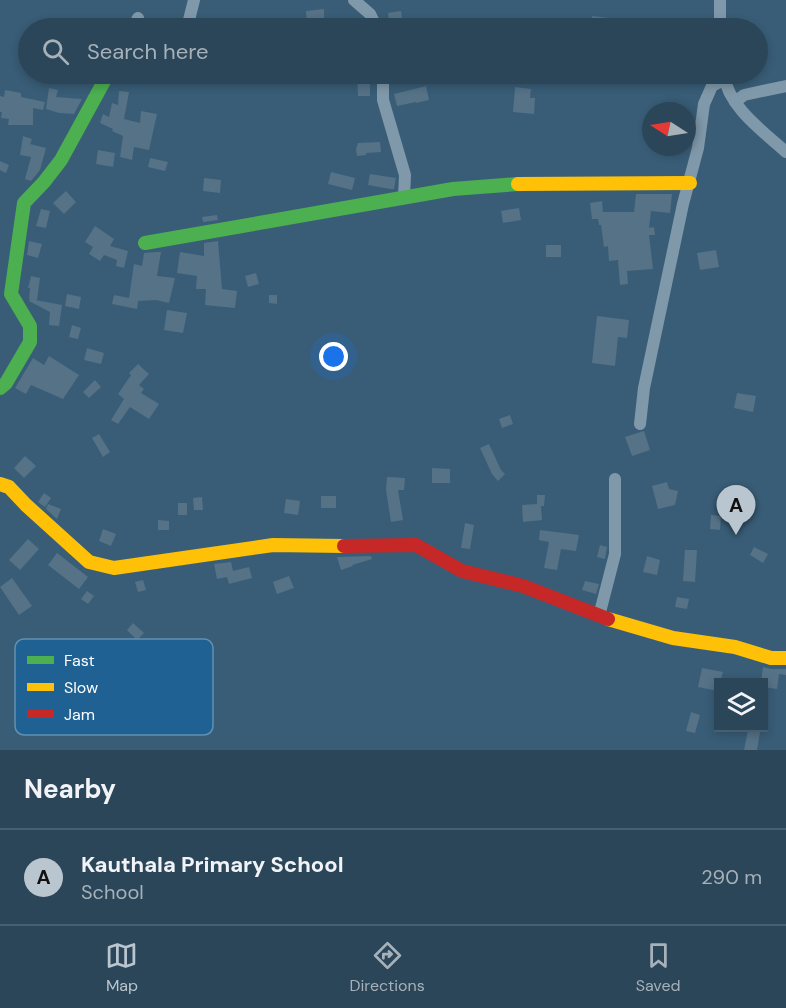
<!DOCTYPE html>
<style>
body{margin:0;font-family:"DM Sans",sans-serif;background:#334d5f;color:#f1f3f6}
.controls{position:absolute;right:18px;bottom:18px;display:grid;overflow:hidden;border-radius:0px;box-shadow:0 3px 9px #0003}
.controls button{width:54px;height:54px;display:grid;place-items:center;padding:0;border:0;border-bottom:2px solid #475e6f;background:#2b4659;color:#f1f3f6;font:30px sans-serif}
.compass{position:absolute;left:642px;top:102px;width:54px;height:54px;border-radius:50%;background:#2b4659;box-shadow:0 3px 9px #0003;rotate:282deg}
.you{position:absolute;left:334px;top:357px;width:21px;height:21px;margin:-15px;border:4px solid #fff;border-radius:50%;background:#1a73e8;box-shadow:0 0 0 9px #1a73e833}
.badge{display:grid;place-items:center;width:39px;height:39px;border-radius:50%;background:#bac6cf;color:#111;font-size:20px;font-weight:700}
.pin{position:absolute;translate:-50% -50px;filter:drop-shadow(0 2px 3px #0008)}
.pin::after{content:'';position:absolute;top:32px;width:21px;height:18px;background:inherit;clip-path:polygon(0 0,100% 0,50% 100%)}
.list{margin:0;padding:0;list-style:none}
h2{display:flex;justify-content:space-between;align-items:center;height:78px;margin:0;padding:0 24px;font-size:26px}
h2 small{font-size:20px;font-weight:400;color:#a6b1ba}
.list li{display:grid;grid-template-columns:39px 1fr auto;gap:18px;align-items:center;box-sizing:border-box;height:96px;padding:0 24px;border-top:2px solid #475e6f}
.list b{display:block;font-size:22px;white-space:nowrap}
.list p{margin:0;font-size:20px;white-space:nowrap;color:#a6b1ba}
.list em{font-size:20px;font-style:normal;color:#a6b1ba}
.icon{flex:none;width:33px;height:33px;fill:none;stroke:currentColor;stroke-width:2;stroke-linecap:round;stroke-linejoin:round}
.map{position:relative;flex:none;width:786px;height:750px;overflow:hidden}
.search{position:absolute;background:#2b4659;box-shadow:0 3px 9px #0003;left:18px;right:18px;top:18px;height:66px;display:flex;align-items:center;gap:15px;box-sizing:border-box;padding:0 21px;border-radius:33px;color:#a6b1ba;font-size:22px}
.sheet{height:174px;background:#2b4659}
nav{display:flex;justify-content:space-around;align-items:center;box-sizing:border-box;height:84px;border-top:2px solid #475e6f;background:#2b4659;font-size:16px;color:#a6b1ba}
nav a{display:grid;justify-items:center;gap:3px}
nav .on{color:#bac6cf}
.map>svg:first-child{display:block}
.building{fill:#557287}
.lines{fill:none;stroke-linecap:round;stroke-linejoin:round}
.street{stroke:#8099aa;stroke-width:12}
.fast{stroke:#4caf50;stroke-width:14}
.slow{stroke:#ffc107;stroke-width:14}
.jam{stroke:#c62828;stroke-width:14}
.key{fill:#1e6192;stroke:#6290b3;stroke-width:1.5}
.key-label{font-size:16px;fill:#fff}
</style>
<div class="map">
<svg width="786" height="750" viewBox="0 0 786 750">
<rect width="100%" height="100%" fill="#395d77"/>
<path class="building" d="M324,9V18L319,19L320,28H307L306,11Z
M401,11L403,26L390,28L388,13Z
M592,16L609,18L608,28H591Z
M357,74H366L367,83H370V96H358Z
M426,86L429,100L416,103V102L397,106L394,94Z
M515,87L531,89L530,98H535L534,114L513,112Z
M49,88L58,90L56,97L82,99L74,114L59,113L46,109Z
M5,90L21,93V97L45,102L43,110L33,108V125H8L9,119L1,118L2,112H0V96L4,97Z
M119,91L129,92L124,119L140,123L141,111L157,114L149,150L134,147L132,160L120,157L123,136L112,131L113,129L100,123L103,114L109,117L112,103L118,105Z
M23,136L32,139L30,144L46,148L40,170L31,181L25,179L31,157L20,155Z
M380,142L381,152L366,153V155L357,156L356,149L358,143Z
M98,150L115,153L113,167L96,164Z
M150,158L168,162L165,171L148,167Z
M0,161L9,165L6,173L0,170Z
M331,172L355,178L352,190L328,184Z
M370,174L396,178L394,189H390L368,185Z
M204,178L221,180L220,193L203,191Z
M66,191L76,202L64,214L53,203Z
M636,194H672L670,213L651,211L649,228L654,227L655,235H649L653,269L627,271L628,284L620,285L618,260L609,261L608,246L604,247L601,225H599L598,219H592L590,203L602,201L603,212H634Z
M519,208L521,220L503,223L501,211Z
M41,209L50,211L46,228L36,226Z
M217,215L218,220L203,222L202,217Z
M95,226L114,239L110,246L128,251L124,268L116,266L117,260L104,255L100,261L89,254L93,247L85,242Z
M29,241L42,244L38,258L27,255Z
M218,241L222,289L237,291L235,308L205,305L206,289H196L197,276L177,273L180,252L204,256V243Z
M546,245H561V257H546Z
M716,250L719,267L700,270L697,253Z
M156,252H161L157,276L175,278L169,303L156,300L138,301L137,309L112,304L114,295L129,298L134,264L142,266L144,253Z
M256,273L259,284L248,287L245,276Z
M31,276L40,278L37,300L29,299L30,288H28Z
M67,294L81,297L79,309L65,306Z
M269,295H277V304L269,303Z
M30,299L62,305L59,326L49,325L50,312L29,301Z
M167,310L187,313L183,333L164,330Z
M597,316L629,320L627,338L618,337L615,366L592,363Z
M72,325L81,328L78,339L69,337Z
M87,348L104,353L101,364L84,360Z
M49,356L79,375L63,399L31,385L26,394L15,388L33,358L44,365Z
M138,364L149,374L139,385L144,389L141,393L159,404L149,419L130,407L118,424L111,420L124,399L118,394L131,375L129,373Z
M95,380L101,387L89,398L83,392Z
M737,393L756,396L753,412L734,408Z
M510,415L513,424L502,428L499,419Z
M644,431L650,450L632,456L625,437Z
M99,434L110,452L103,457L92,438Z
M489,444L501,470L505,474L498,481L492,474L480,448Z
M25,456L36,466L24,478L14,468Z
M432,468L450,469V483H432Z
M387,477L405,478L404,490H398L403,520L391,522L386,490Z
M667,482L669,489L678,491L675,505L658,509L652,486Z
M44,493L51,498L45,507L38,502Z
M537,495H545L544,506H541L542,520L523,522L522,505L537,504Z
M321,496H336V508H321Z
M202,497L203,510H194L193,498Z
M286,499L300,501L298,515L284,513Z
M178,503H187V515H178Z
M48,504L61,509L57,519L46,509Z
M711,515L721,516L720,530L710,529Z
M158,520L169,521V530H158Z
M465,523L474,525L470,549L461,548Z
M103,529L116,534L111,546L99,541Z
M540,530L579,535L576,551L561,549L557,570L544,568L549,542L539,540Z
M28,539L39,549L20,570L9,560Z
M600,545L607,547L605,559L597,557Z
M754,547L768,554L763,563L750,555Z
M685,550H697L695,582L683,581Z
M57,553L88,577L79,589L48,565Z
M371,556L372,559L352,565L353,566L341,570L337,557Z
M647,556L660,560L657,575L643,572Z
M231,562L233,571L249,567L252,578L229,584L227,577L217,579L214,564Z
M289,576L294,588L277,594L273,582Z
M12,578L32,606L19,615L0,587Z
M143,580L146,590L138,592L135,582Z
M585,581L599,584L596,594L582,590Z
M87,591L94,596L88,604L81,599Z
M677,597L689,599L687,609L675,607Z
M133,623L144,633L137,640L127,630Z
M763,667L771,669H786V675L779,674L777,689L764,687V682H761Z
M702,668L723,672L720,682H718V691L698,687Z
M691,712L700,715L695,733L686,731Z
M748,730L760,732L757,750H744Z"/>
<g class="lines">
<path class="street" d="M354,0L370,14L377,28
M133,28L138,18
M189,28V20L194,0
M720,28V0
M383,74V100L405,175L404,198
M724,75C728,107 764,132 786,152
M735,102L744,95L786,86
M640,424L644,388L683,204L698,148L704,104L712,86L724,80
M599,616L615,554V479"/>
<path class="fast" d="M145,243L453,189L518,184
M0,388L6,383L30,342V326L11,294L24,203L44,182L61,160L108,74"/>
<path class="slow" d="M518,184L690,183
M0,484L9,487L26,505L89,562L114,568L273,545L344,546
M608,619L673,638L735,647L771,658H786"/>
<path class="jam" d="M344,546L416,545L462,571L523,586L608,619"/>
</g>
<rect x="15" y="639" width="198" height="96" rx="9" class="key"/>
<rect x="27" y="656" width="27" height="8" fill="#4caf50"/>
<rect x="27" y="683" width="27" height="8" fill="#ffc107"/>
<rect x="27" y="710" width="27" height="8" fill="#c62828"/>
<g class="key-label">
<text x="64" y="666">Fast</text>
<text x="64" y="693">Slow</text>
<text x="64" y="720">Jam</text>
</g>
</svg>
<div class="controls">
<button><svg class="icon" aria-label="layers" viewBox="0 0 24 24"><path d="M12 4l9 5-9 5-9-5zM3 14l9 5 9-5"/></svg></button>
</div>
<svg class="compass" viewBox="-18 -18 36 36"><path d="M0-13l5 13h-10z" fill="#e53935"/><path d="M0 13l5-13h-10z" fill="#a6b1ba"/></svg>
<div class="you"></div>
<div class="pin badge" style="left:736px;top:535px">A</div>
<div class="search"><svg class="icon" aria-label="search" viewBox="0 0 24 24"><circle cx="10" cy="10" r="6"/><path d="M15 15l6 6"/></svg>Search here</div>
</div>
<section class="sheet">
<h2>Nearby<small></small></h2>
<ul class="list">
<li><span class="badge">A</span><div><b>Kauthala Primary School</b><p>School</p></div><em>290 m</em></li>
</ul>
</section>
<nav>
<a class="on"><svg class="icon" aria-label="map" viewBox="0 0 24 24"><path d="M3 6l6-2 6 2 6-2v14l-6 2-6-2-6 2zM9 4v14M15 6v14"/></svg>Map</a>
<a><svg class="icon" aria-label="directions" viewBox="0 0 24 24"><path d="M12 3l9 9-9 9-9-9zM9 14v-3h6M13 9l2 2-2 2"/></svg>Directions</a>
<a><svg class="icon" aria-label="saved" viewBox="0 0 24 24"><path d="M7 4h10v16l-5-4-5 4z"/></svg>Saved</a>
</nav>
